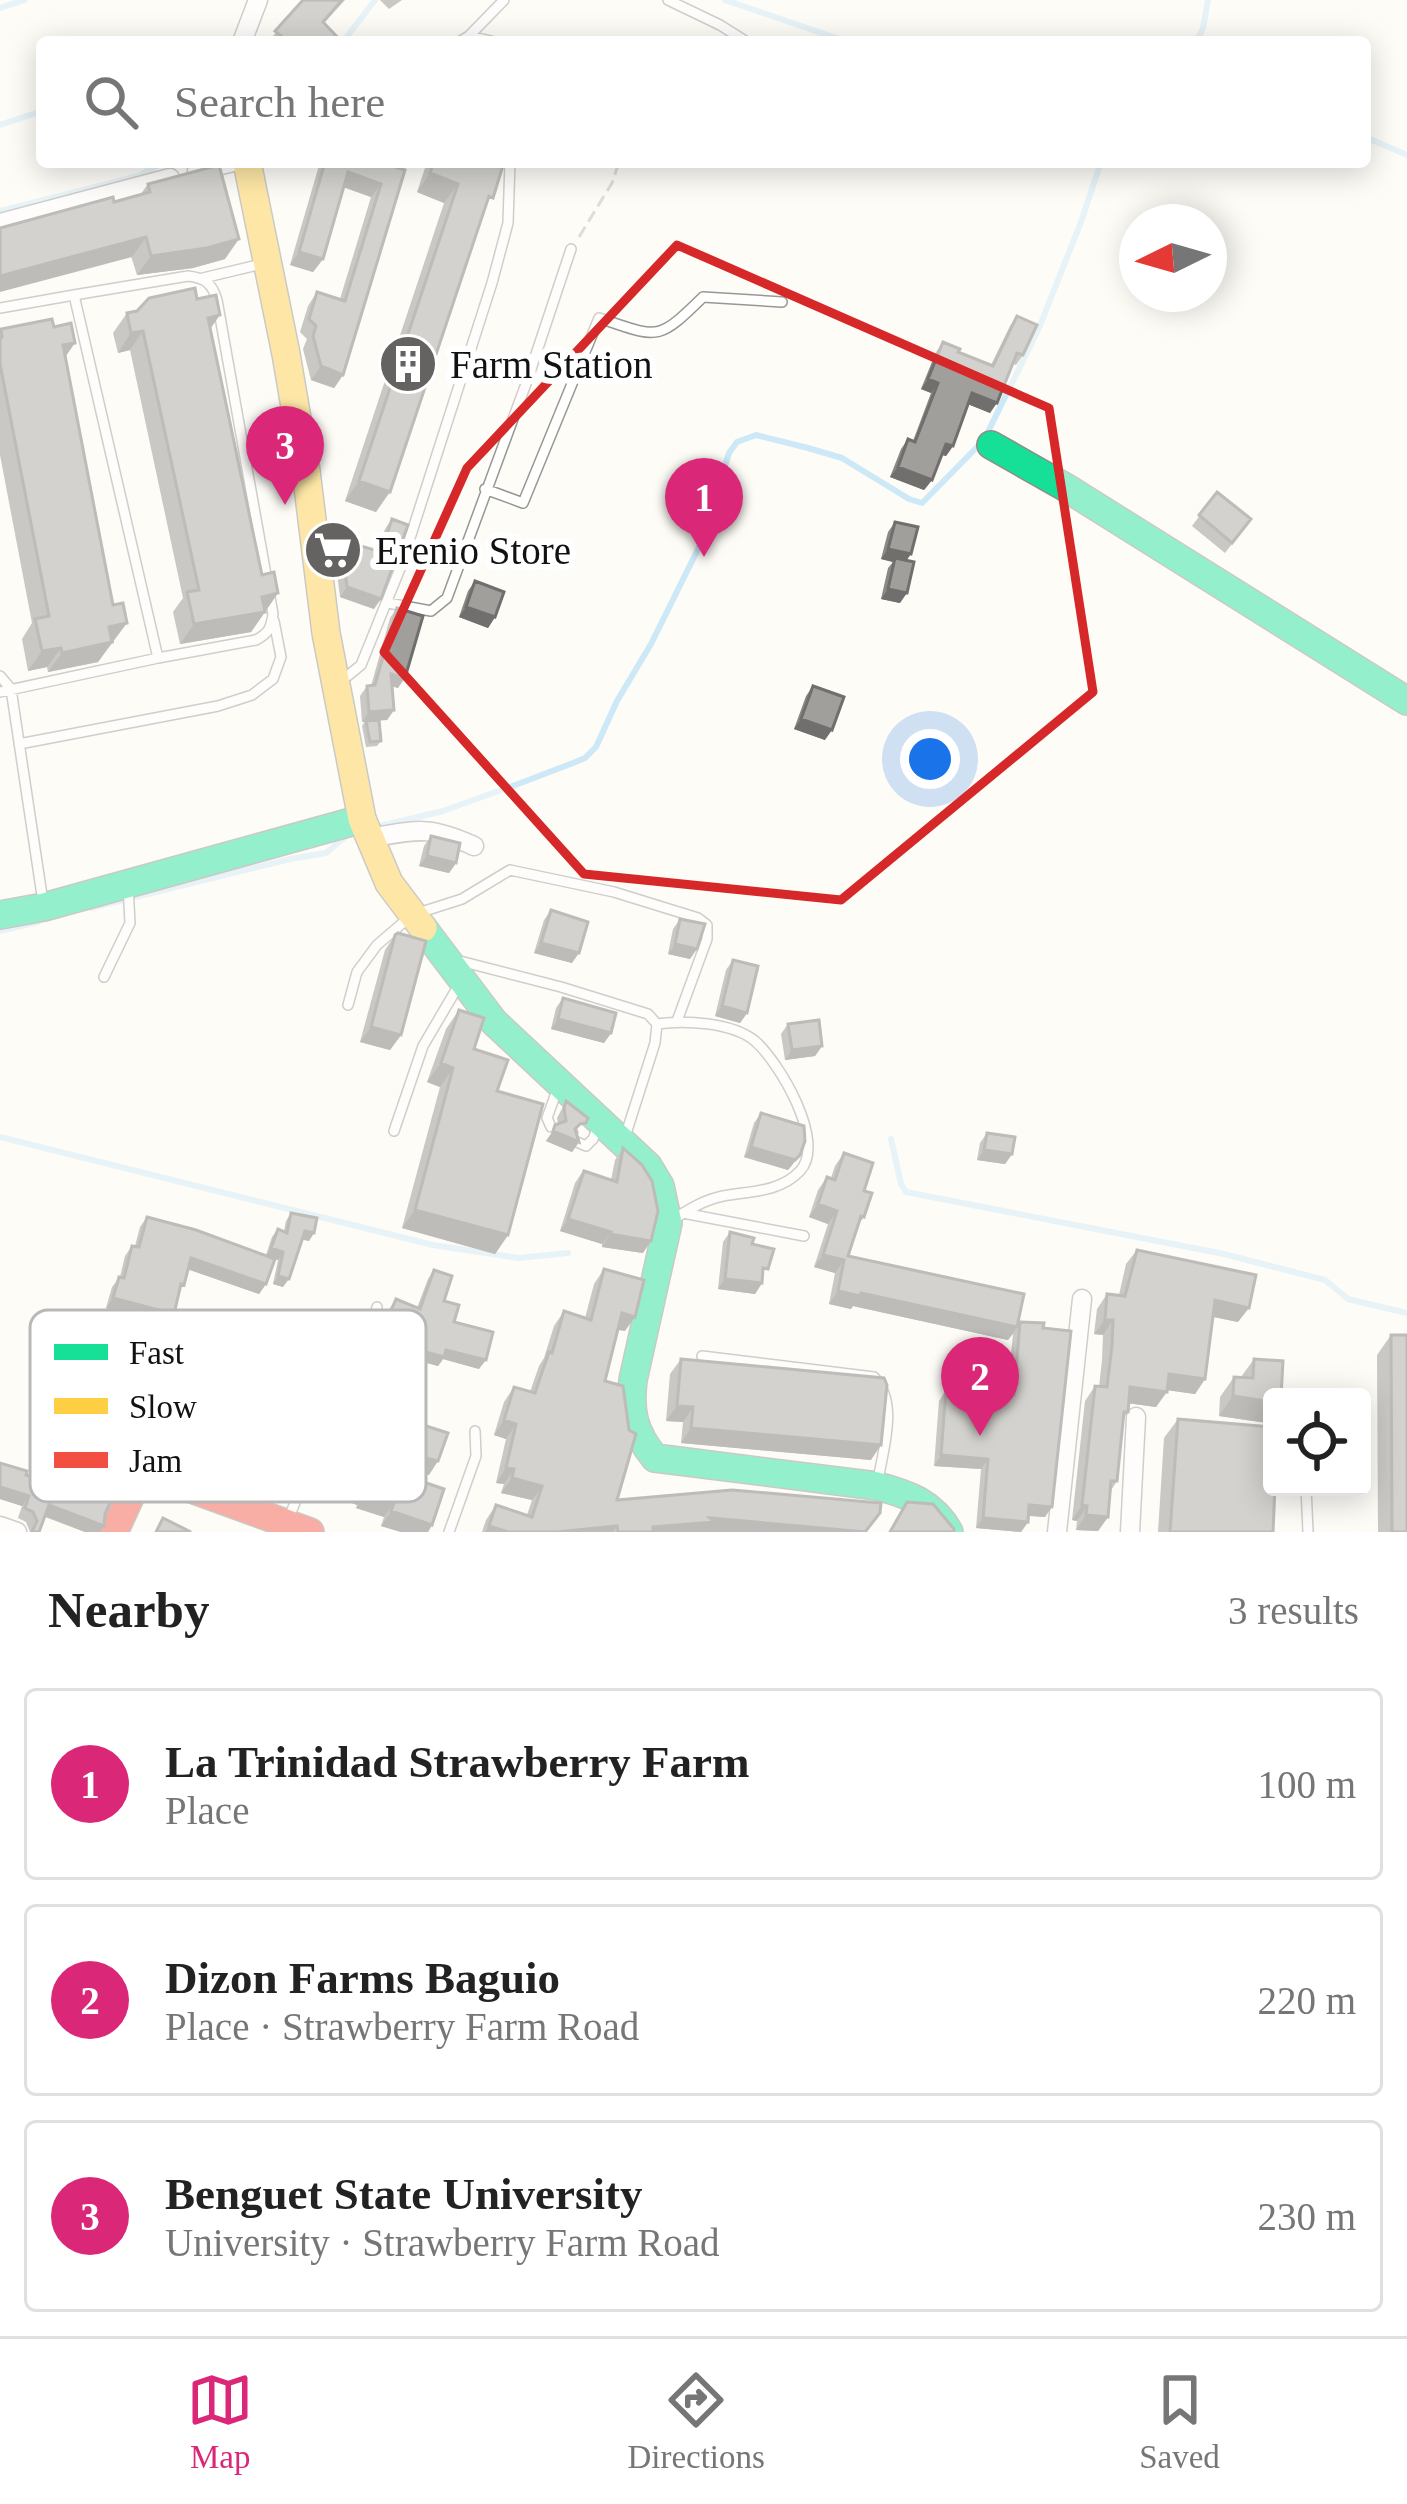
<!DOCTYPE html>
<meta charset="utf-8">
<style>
body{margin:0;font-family:Georgia,serif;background:#f2f2f2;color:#222}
.controls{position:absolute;right:36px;bottom:36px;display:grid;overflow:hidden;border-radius:12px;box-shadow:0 6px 30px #0003}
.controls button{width:108px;height:108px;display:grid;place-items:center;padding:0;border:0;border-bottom:3px solid #e0e0e0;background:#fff;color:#222;font:60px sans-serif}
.compass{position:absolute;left:1119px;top:204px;width:108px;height:108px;border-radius:50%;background:#fff;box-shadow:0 6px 30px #0003;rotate:265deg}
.you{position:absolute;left:930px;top:759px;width:42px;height:42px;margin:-30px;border:9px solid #fff;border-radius:50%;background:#1a73e8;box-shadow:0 0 0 18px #1a73e833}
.badge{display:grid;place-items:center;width:78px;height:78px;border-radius:50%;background:#db2777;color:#fff;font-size:39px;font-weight:700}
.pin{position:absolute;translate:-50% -99px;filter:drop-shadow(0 3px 6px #0008)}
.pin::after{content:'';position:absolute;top:63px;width:42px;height:36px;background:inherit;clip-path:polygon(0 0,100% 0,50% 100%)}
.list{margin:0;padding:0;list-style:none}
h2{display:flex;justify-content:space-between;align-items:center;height:156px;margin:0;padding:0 48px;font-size:51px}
h2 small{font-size:39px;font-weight:400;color:#767676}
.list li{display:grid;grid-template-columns:78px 1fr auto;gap:36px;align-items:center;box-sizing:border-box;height:192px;margin:0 24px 24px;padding:0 24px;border:3px solid #e0e0e0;border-radius:12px}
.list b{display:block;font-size:45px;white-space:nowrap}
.list p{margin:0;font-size:39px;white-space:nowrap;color:#767676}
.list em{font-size:39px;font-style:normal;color:#767676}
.icon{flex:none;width:66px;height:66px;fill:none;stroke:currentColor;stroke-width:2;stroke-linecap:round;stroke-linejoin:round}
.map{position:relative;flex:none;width:1407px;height:1532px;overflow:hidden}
.search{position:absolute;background:#fff;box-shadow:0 6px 30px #0003;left:36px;right:36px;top:36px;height:132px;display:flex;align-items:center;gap:30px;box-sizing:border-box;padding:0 42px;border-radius:12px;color:#767676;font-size:45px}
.sheet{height:804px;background:#fff}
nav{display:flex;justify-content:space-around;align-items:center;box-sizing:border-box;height:168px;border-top:3px solid #e0e0e0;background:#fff;font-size:33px;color:#767676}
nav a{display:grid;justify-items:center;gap:6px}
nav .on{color:#db2777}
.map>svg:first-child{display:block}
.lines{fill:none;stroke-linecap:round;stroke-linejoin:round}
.stream{stroke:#cde8f7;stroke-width:6}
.lane-casing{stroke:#979795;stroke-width:12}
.street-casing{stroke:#979795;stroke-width:21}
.fast-casing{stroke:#8e8d8b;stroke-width:30}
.slow-casing{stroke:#8e8d8b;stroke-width:30}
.jam-casing{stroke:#8e8d8b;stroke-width:30}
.path{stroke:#b9b9b8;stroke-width:3;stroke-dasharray:12 6;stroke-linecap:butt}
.lane{stroke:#fffffe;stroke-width:9}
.street{stroke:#fffffe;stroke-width:18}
.fast{stroke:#16e098;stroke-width:27}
.slow{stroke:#ffcf43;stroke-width:27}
.jam{stroke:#f24e42;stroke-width:27}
.wall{fill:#8a8986}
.shaded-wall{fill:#716f6d}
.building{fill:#a19f9c;stroke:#716f6d;stroke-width:3}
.marked{fill:none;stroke:#d62828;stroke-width:9;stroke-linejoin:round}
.labels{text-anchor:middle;stroke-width:12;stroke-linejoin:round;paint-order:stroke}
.poi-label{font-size:39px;fill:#111;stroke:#fff;text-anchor:start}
.key{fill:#fff;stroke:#b8b8b8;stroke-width:3}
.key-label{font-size:33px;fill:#111}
</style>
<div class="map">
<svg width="1407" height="1532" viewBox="0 0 1407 1532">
<rect width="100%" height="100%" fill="#fdfcf7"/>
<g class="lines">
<path class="stream" d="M725,0L848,42
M0,8L25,0
M343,42L375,0
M1196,42L1203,28L1208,0
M0,125L42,111
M1365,137L1407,155
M0,211L138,176L164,162
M380,826L443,811L518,784L573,763L585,758L596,747L617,701L651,644L701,543L729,453L737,442L756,435L808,448L842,458L909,499L922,503L984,440L1039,328L1081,222L1101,162
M91,908L290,859L326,853L345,837
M0,931L38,922
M0,1137L433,1245L518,1258L568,1253
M891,1139L901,1184L906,1192L1224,1254L1325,1280L1348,1299L1407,1313"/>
<defs>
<path id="lane" d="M668,0L720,25L747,42
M469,36L504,0
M459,42L469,36L495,42
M203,278L262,264
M74,295L188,276C205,278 212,283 217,300L273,614C271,628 269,633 256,640L158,658
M0,308L74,295L158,658L0,692
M485,489L523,503L599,318C659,338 657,342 703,297L782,302
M388,603L431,611L447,598L527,381L571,249
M0,676L11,689L43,902
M340,682L361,665L401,566L492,283L508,223L510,162
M19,744L218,706L252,695L273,679L281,657L274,621
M456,960L561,987L648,1014L657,1024C684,1020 732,1022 755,1041C779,1062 827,1142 800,1171C779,1193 749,1191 723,1196C704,1200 689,1209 673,1220
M104,977L130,923L128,886
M348,1005L357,972L377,945L412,915L462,899L510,870L614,892L698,918L707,925V939L677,1021
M551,1127L547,1118L557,1090
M394,1131L423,1046L460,983
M624,1140L655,1043L657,1024
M577,1142L586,1146L593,1139L599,1123
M683,1213L804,1236
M702,1356L874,1377C899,1403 883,1448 878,1481
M1306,1487L1308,1532
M288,1520L317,1448L332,1425L355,1376L377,1307
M449,1532L476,1456L475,1431"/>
<path id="street" d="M242,42L258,0
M197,171L233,162
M0,223L170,178
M369,838C418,830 428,825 474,846
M142,1471L117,1456L114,1445L154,1334
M0,1526L17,1532
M1057,1532L1082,1299
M1130,1532L1136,1417"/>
<path id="fast" d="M991,445L1065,487L1407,701
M0,915L44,907L362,819
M423,928L494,1022L648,1166L660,1186L668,1223L633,1380C629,1412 634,1433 655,1458L877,1486C908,1494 933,1503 949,1532"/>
<path id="slow" d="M247,162L286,354L306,471L326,633L362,819L389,883L423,928"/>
<path id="jam" d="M114,1532L142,1471L310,1532"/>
</defs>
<use href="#lane" class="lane-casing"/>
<use href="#street" class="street-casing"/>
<use href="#fast" class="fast-casing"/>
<use href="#slow" class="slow-casing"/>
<use href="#jam" class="jam-casing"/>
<path class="path" d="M579,237L612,183L619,162"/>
<use href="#lane" class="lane"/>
<use href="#street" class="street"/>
<use href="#fast" class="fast"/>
<use href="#slow" class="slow"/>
<use href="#jam" class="jam"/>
</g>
<path class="wall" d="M303,0H345L324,23L342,42H268Z
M380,0H402L389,9Z
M320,162H379L405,170L343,375L334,388L311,380L303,349L307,339L300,332L308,306L317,292L340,299L371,197L343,187L323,259L313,272L290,265Z
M427,162H504L484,209L376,512L345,501L444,203L417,192Z
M148,184L225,259L193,268L137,275L114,202L140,195Z
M197,299L210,329L262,575L278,593L251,632L180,644L173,612L183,598L130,350L118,353L113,333L127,313Z
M1017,316L1023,355L1016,365L1013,364L990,413L968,404L953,446L946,456L942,455L932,480L924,490L890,477L901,449L908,439L913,441L931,393L921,389L936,352L943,342L958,352L991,365L1010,326Z
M0,330L65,357L114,643H111L98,662L48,672L47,667L28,671L22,639L32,623L0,455Z
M1217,492L1251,519L1225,553L1192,526Z
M392,519L374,609L340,597L334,550L341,540L377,551L385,529Z
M895,522L907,561L900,603L881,599L888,568L893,562L881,559L888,532Z
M475,581L495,617L488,628L459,617L468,591Z
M397,608L398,688L392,686L394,710L387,720H379L381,741L377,746L366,747L362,726L365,721L362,722L360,696L367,686H371L390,618Z
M813,686L825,740L794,729L806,696Z
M431,836L456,863L449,873L419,866L424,846Z
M551,910L572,963L534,953L544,920Z
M680,919L690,959L668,954L673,929Z
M395,935L401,1035L390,1050L360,1042L385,950Z
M733,960L747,1013L740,1023L715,1016L726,970Z
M563,998L611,1033L604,1043L551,1029L556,1008Z
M459,1010L474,1049L497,1091L508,1235L495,1254L402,1228L440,1087L427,1082L446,1029Z
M788,1024L822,1046L815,1056L785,1060L781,1034Z
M566,1101L579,1133L577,1134L579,1142L572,1152L546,1141L558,1124L557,1118Z
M761,1113L800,1155L788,1170L744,1157L754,1123Z
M987,1133L1012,1154L1005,1164L977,1160L980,1143Z
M623,1148L643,1253L602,1247V1244L560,1231L575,1183L583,1171L611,1180L615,1160Z
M844,1153L864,1191V1217L857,1226L848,1256L1018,1325L1020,1322L1045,1517L1028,1516V1522L1021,1532L976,1528L981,1469L934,1466L939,1401L946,1390L1007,1395L1013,1334L1008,1340L853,1306L851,1309L829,1304L835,1273L814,1267L828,1224L809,1217L818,1190L827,1177L831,1178L835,1166Z
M291,1213L309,1241L302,1239L283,1287L273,1284L278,1260L275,1259L266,1284L259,1294L188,1269L167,1324L106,1308L112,1287L120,1277L125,1256L132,1246H135L140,1227L147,1217L266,1255L272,1237L278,1229L284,1231L286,1221Z
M730,1232L752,1244L762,1277V1283L755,1294L718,1289L723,1242Z
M1137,1250L1238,1322L1213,1317L1205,1379L1195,1394L1167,1390L1156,1407L1128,1403V1412L1123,1418L1117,1481L1110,1492L1108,1517L1098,1531L1076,1530L1077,1521L1072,1520L1085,1401L1095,1386L1099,1387L1102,1360L1103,1335L1094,1334L1097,1309L1107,1294L1119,1295L1126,1264Z
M604,1269L625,1331L618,1330L605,1381L617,1500L867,1532H482L486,1520L496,1505L527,1515L532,1500L501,1493L504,1484L496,1483L506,1439L494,1435L504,1402L514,1387L530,1392L539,1366L544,1358L554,1326L564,1311L585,1318L594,1284Z
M434,1270L444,1301L479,1369L443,1359L438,1366L400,1356L385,1390L368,1384L387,1329L382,1327L390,1308L396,1299L417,1308L428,1279Z
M1391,1335L1407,1532H1378L1377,1355Z
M89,1353L83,1429L76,1439L55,1431L82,1363Z
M681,1359L871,1460L681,1443L683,1422L666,1421L670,1374Z
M1254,1359L1267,1423L1219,1416L1220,1397L1234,1377H1241Z
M149,1397L146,1418L155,1444L148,1454L134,1448L133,1450L128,1446L142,1407Z
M1178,1419L1273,1532H1158L1164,1438Z
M423,1425L429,1475L405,1469L403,1475L432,1525L428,1532H401L381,1526L384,1517L356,1508L357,1505L324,1492L334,1466L344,1452L373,1464L378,1456L405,1465L413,1440Z
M105,1448L104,1526L100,1532H85L45,1517L39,1532H30L26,1522L18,1518L22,1506L0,1499V1463L26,1475L78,1494L85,1484L90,1485L98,1458Z"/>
<path class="shaded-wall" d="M348,172L381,184L371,197L338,185Z
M430,173L458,184L444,203L417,192Z
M146,237L132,257L0,292V276Z
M239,239L225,259L193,268L137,275L151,256Z
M299,252L323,259L313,272L290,265Z
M220,315L206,335L208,318Z
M143,331L130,350L118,353L131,333Z
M75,343L61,363L63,345Z
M321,366L343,375L334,388L311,380Z
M928,379L938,383L931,393L921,389Z
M972,393L997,403L990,413L965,403Z
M946,444L953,446L946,456L939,454Z
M898,467L932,480L924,490L890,477Z
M359,481L390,492L376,512L345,501Z
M888,549L911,554L904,564L895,558L893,562L881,559Z
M347,587L381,599L374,609L340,597Z
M888,589L907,593L900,603L881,599Z
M278,593L251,632L180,644L194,624L262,597Z
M466,607L495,617L488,628L459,617Z
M127,623L98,662L48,672L62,653L109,627Z
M61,648L47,667L28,671L42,651Z
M391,674L405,678L398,688L384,684Z
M394,710L387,720L362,722L369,712Z
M801,719L832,730L825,740L794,729Z
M427,856L456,863L449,873L419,866Z
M541,943L579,953L572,963L534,953Z
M675,944L697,949L690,959L668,954Z
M722,1006L747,1013L740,1023L715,1016Z
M558,1019L611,1033L604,1043L551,1029Z
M371,1027L401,1035L390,1050L360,1042Z
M822,1046L815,1056L785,1060L792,1050Z
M441,1063L453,1068L440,1087L427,1082Z
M553,1131L579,1142L572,1152L546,1141Z
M751,1147L800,1155L788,1170L744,1157Z
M984,1150L1012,1154L1005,1164L977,1160Z
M818,1204L837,1211L828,1224L809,1217Z
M415,1210L508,1235L495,1254L402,1228Z
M568,1219L611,1232L602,1244L560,1231Z
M305,1231L314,1233L309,1241L299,1239Z
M610,1234L651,1241L643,1253L602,1247Z
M271,1248L283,1252L278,1260L266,1256Z
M823,1255L844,1260L835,1273L814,1267Z
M191,1258L266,1284L259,1294L184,1268Z
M278,1276L289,1279L283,1287L273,1284Z
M725,1279L762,1283L755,1294L718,1289Z
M838,1291L861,1293L1017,1327L1008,1340L853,1306L851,1309L829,1304Z
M113,1298L174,1314L167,1324L106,1308Z
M1215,1300L1249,1308L1238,1322L1205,1315Z
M622,1313L635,1317L625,1331L612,1328Z
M388,1318L394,1320L387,1329L382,1327Z
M1105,1320H1113L1103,1335L1094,1334Z
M404,1346L446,1350L486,1360L479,1369L443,1359L438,1366L398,1355Z
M1169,1374L1205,1379L1195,1394L1159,1389Z
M374,1375L391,1382L385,1390L368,1384Z
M1130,1387L1167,1392L1156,1407L1119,1402Z
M1233,1396L1272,1402V1415L1267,1423L1219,1416Z
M677,1406L693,1407L683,1422L666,1421Z
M504,1420L516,1424L506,1439L494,1435Z
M62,1421L83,1429L76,1439L55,1431Z
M691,1428L881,1445L871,1460L681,1443Z
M414,1455L438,1461L429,1475L404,1469Z
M941,1455L988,1459L981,1469L934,1466Z
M506,1468L514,1469L504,1484L496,1483Z
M334,1478L367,1491L357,1505L324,1492Z
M512,1478L542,1486L532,1500L501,1493Z
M0,1487L29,1496L22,1506L0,1499Z
M366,1494L394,1503L384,1517L356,1508Z
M49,1505L104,1526L100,1532H85L42,1515Z
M1029,1505L1052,1507L1045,1517L1022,1515Z
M1082,1505L1087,1506L1077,1521L1072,1520Z
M391,1511L432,1525L428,1532H401L381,1526Z
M1086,1515L1108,1517L1098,1531L1076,1530Z
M710,1518L859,1532H650L653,1527Z
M983,1518L1028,1522L1021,1532L976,1528Z
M489,1526L508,1532H485Z
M617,1526L613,1532H557Z"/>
<path class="building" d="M303,0H342L323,22L342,42H288L275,31Z
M325,162H379L405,170L343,375L321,366L313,336L316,326L309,319L317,292L345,301L381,184L348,172L323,259L299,252Z
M434,162H504L493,198L489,196L390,492L359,481L458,184L430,173Z
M219,165L239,239L207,248L151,256L146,237L0,276V228L113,197L114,202L150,192L148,184Z
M195,288L197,299L216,295L220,315L208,318L262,575L274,572L278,593L262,597L265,612L194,624L187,592L199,590L143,331L131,333L127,313L137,311L149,298Z
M1017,316L1037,325L1023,355L1017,353L997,403L972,393L953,446L946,444L932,480L898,467L908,439L915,442L938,383L928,379L943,342L960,349L958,352L993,366Z
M52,319L54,327L71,323L75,343L63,345L113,605L123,603L127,623L109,627L112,642L62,653L61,648L42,651L35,619L49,616L0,364V337H2L1,329Z
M1217,492L1251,519L1232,543L1199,515Z
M392,519L408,525L381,599L347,587L341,540L381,552Z
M895,522L918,527L911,554L888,549Z
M895,558L914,562L907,593L888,589Z
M475,581L504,592L495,617L466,607Z
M397,608L423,616L405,678L391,674L394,710L369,712L367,686L375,685Z
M813,686L844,697L832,730L801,719Z
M379,720L381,741L370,742L366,721Z
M431,836L460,843L456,863L427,856Z
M551,910L588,922L579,953L541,943Z
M680,919L705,924L697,949L675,944Z
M398,933L426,941L401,1035L371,1027L395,935Z
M733,960L758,966L747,1013L722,1006Z
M563,998L616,1013L611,1033L558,1019Z
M459,1010L484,1018L474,1049L508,1060L497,1091L543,1104L508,1235L415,1210L453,1068L441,1063Z
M819,1020L822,1046L792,1050L788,1024Z
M566,1101L588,1118L586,1123L580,1124L575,1129L579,1142L553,1131L555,1125L566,1121L564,1108Z
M761,1113L804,1126L805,1141L800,1155L795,1160L751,1147Z
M987,1133L1015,1137L1012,1154L984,1150Z
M623,1148L642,1165L652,1181L658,1211L651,1241L610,1234L611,1232L568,1219L584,1171L617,1182Z
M844,1153L873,1163L864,1191L872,1193L864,1217L861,1216L848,1256L1024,1294L1017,1327L861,1293L860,1296L838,1291L844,1260L823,1255L837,1211L818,1204L827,1177L835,1180Z
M291,1213L317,1218L314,1233L305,1231L289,1279L278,1276L283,1252L271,1248L278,1229L287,1233Z
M147,1217L196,1230L275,1259L266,1284L191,1258L184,1285L181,1284L174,1314L113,1298L119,1277L124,1278L132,1246L139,1247Z
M730,1232L754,1238L752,1244L774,1249L768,1269L763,1268L762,1283L725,1279Z
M1137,1250L1256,1275L1249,1308L1215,1300L1205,1379L1169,1374L1167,1392L1130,1387L1128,1412H1124L1117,1481H1111L1108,1517L1086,1515L1087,1506L1082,1505L1095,1386L1107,1387L1112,1346L1113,1320H1105L1107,1294L1125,1296Z
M604,1269L644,1280L635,1317L622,1313L605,1381L623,1386L629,1430L636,1434L617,1500L732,1490L881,1503L880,1513L865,1532L710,1518L715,1522L653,1527V1532H618L617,1526L557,1532H508L489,1526L496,1505L532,1517L542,1486L512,1478L514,1469L506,1468L516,1424L504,1420L514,1387L535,1393L549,1352L552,1353L564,1311L591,1320Z
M434,1270L452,1276L444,1301L459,1305L454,1322L493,1332L486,1360L446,1350L444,1357L404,1346L391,1382L374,1375L394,1320L388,1318L396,1299L420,1309Z
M1020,1322L1044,1323L1043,1328L1071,1331L1052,1507L1029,1505L1028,1522L983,1518L988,1459L941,1455L946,1390L1014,1395Z
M1391,1335H1407V1532H1392Z
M681,1359L884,1378L887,1385L881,1445L691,1428L693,1407L677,1406Z
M1254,1359L1283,1361L1281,1397H1272V1402L1233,1396L1234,1377L1253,1378Z
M1178,1419L1272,1427V1487H1275L1273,1532H1170Z
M423,1425L448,1433L438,1461L414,1455Z
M105,1448L111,1450L117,1458L128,1464L105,1514L104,1526L49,1505L39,1532H32L37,1521L33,1512L25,1508L29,1496L0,1487V1463L27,1471L26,1475L81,1495L85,1484L94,1487Z
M344,1452L375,1465L378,1456L406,1465L403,1475L444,1489L432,1525L391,1511L394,1503L366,1494L367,1491L334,1478Z
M907,1502L933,1504L954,1529V1532H890Z
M163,1518L191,1532H156Z"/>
<path d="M0 0H1407V1532H0ZM677,245L1049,408L1093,692L841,900L584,874L384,652L467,468Z" fill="#fdfcf7" fill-opacity=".55" fill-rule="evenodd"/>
<path class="marked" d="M677,245L1049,408L1093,692L841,900L584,874L384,652L467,468Z"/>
<defs>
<symbol id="building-disc" viewBox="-11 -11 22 22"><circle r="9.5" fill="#646362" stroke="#fff"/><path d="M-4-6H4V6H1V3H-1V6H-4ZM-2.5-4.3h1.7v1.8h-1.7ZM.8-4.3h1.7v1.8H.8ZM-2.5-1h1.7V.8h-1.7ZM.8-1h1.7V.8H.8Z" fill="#fff"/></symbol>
<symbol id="supermarket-disc" viewBox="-11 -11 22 22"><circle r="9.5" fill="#646362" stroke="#fff"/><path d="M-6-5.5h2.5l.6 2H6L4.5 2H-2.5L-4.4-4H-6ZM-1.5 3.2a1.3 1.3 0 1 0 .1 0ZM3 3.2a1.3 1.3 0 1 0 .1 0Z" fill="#fff"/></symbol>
</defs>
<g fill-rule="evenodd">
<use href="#building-disc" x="375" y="331" width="66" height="66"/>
<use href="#supermarket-disc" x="300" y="517" width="66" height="66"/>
</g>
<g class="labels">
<g class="poi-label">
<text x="450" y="378">Farm Station</text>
<text x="375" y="564">Erenio Store</text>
</g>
</g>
<rect x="30" y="1310" width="396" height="192" rx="18" class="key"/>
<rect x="54" y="1344" width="54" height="16" fill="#16e098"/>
<rect x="54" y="1398" width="54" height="16" fill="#ffcf43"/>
<rect x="54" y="1452" width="54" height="16" fill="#f24e42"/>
<g class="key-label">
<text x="129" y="1364">Fast</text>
<text x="129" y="1418">Slow</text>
<text x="129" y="1472">Jam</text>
</g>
</svg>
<div class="controls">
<button><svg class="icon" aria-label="locate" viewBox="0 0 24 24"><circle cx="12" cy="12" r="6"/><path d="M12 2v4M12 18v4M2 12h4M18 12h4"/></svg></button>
</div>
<svg class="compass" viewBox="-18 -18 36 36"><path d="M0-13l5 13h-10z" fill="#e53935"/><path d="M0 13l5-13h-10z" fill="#767676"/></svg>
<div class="you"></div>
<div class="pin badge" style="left:704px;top:557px">1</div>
<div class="pin badge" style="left:980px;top:1436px">2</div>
<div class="pin badge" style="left:285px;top:505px">3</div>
<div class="search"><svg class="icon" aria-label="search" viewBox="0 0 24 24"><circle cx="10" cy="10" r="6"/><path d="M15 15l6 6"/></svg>Search here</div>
</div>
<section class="sheet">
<h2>Nearby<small>3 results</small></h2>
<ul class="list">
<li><span class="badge">1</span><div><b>La Trinidad Strawberry Farm</b><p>Place</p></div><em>100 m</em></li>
<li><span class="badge">2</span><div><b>Dizon Farms Baguio</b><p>Place · Strawberry Farm Road</p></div><em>220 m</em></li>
<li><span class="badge">3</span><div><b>Benguet State University</b><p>University · Strawberry Farm Road</p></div><em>230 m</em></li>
</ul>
</section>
<nav>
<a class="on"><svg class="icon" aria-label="map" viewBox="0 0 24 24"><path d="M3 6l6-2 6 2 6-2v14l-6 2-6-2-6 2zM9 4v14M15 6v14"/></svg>Map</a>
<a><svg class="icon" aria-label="directions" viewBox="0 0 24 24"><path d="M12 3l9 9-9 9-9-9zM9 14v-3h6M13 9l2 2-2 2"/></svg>Directions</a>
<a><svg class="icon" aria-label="saved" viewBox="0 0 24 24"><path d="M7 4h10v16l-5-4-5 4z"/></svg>Saved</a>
</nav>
